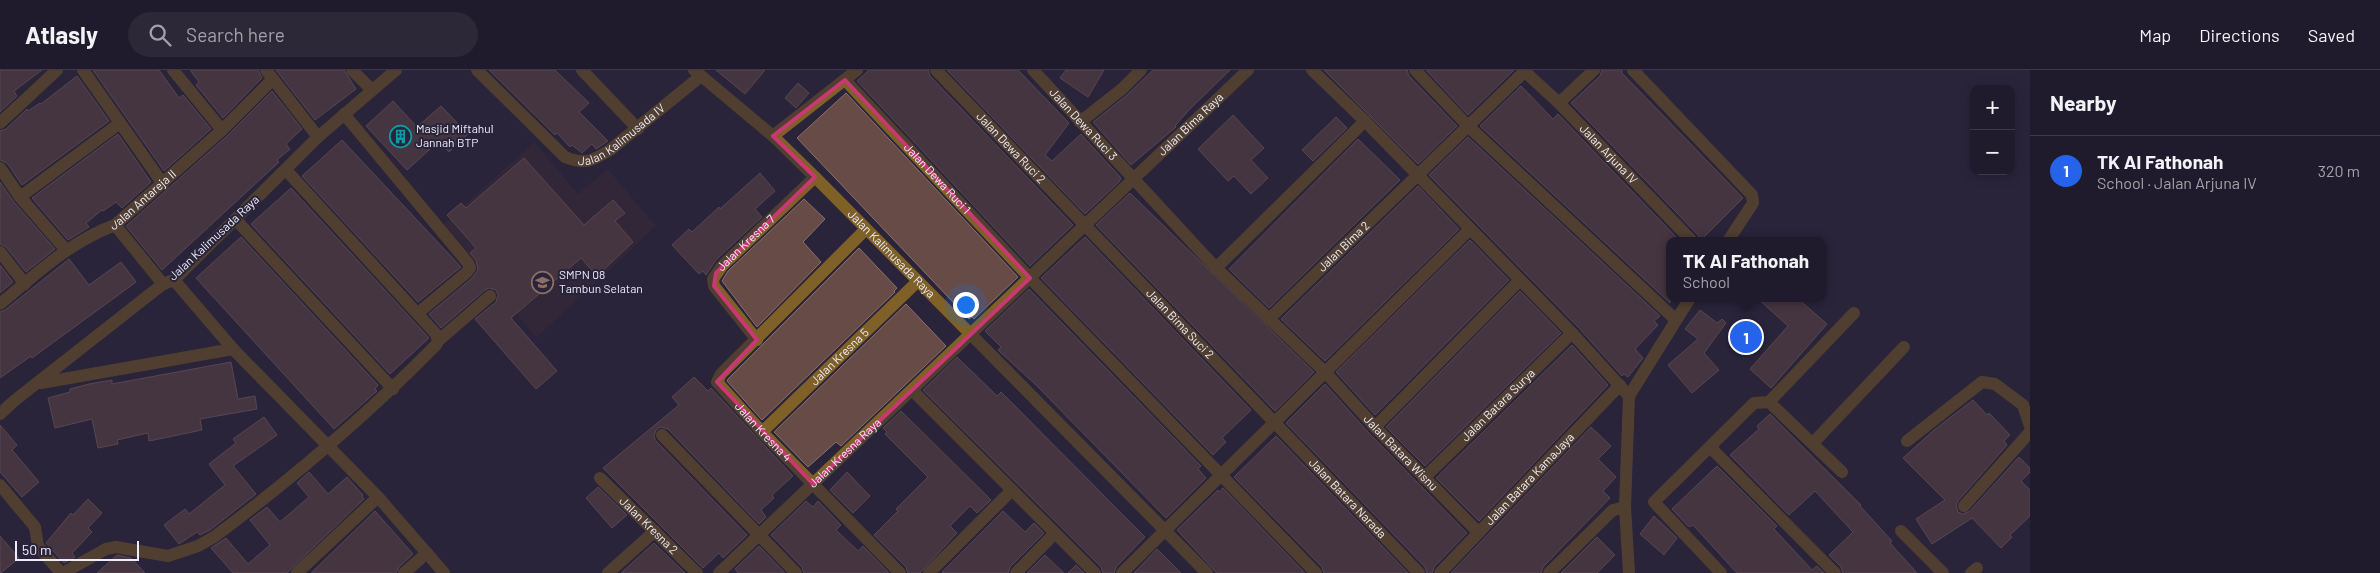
<!DOCTYPE html>
<meta charset="utf-8">
<style>
body{margin:0;font-family:Barlow,sans-serif;background:#2c2838;color:#f1f3f6}
.controls{position:absolute;right:15px;top:15px;display:grid;overflow:hidden;border-radius:10px;box-shadow:0 2px 12px #0003}
.controls button{width:45px;height:45px;display:grid;place-items:center;padding:0;border:0;border-bottom:1px solid #3c3948;background:#1f1b2c;color:#f1f3f6;font:25px sans-serif}
.scale{position:absolute;left:15px;bottom:12px;width:124px;box-sizing:border-box;padding-left:5px;border:2px solid #eeecfb;border-top:0;font-size:14px;line-height:18px;white-space:nowrap;color:#eeecfb;-webkit-text-stroke:4px #29243a;paint-order:stroke}
.you{position:absolute;left:965px;top:234px;width:18px;height:18px;margin:-12px;border:4px solid #fff;border-radius:50%;background:#1a73e8;box-shadow:0 0 0 8px #1a73e833}
.badge{display:grid;place-items:center;width:32px;height:32px;border-radius:50%;background:#2563eb;color:#fff;font-size:16px;font-weight:700}
.pin{position:absolute;translate:-50% -50%;border:2px solid #fff;box-shadow:0 1px 5px #0006}
.popup{position:absolute;left:1666px;top:167px;width:160px;height:65px;box-sizing:border-box;display:grid;place-content:center;border-radius:10px;background:#1f1b2c;filter:drop-shadow(0 1px 4px #0005);font-size:16px;white-space:nowrap;color:#a1a1a9}
.popup b{font-size:19px;color:#f1f3f6}
.popup::after{content:'';position:absolute;left:50%;top:100%;margin-left:-10px;border:10px solid transparent;border-top-color:#1f1b2c}
.list{margin:0;padding:0;list-style:none}
h2{display:flex;justify-content:space-between;align-items:center;height:65px;margin:0;padding:0 20px;font-size:21px}
h2 small{font-size:16px;font-weight:400;color:#a1a1a9}
.list li{display:grid;grid-template-columns:32px 1fr auto;gap:15px;align-items:center;box-sizing:border-box;height:70px;padding:0 20px;border-top:1px solid #3c3948}
.list b{display:block;font-size:19px;white-space:nowrap}
.list p{margin:0;font-size:16px;white-space:nowrap;color:#a1a1a9}
.list em{font-size:16px;font-style:normal;color:#a1a1a9}
.icon{flex:none;width:28px;height:28px;fill:none;stroke:currentColor;stroke-width:2;stroke-linecap:round;stroke-linejoin:round}
.map{position:relative;flex:none;width:2030px;height:503px;overflow:hidden}
header{display:flex;align-items:center;gap:30px;box-sizing:border-box;height:70px;padding:0 25px;background:#1f1b2c;border-bottom:1px solid #3c3948}
header strong{font-size:24px}
nav{display:flex;gap:28px;margin-inline-start:auto;font-size:18px}
.search{width:350px;height:45px;background:#2c2838;display:flex;align-items:center;gap:12px;box-sizing:border-box;padding:0 18px;border-radius:28px;color:#a1a1a9;font-size:19px}
main{display:flex}
aside{flex:1;background:#1f1b2c}
.map>svg:first-child{display:block}
.education{fill:#3a2a35}
.building{fill:#674b47;stroke:#8e6f6c}
.lines{fill:none;stroke-linecap:round;stroke-linejoin:round}
.minor{stroke:#7f6026;stroke-width:12}
.marked{fill:none;stroke:#c93873;stroke-width:4;stroke-linejoin:round}
.labels{text-anchor:middle;stroke-width:4;stroke-linejoin:round;paint-order:stroke}
.street-label{font-size:12px;fill:#eeecfb;stroke:#29243a}
.poi-label{font-size:12px;fill:#eeecfb;stroke:#29243a;text-anchor:start}
</style>
<header>
<strong>Atlasly</strong>
<div class="search"><svg class="icon" aria-label="search" viewBox="0 0 24 24"><circle cx="10" cy="10" r="6"/><path d="M15 15l6 6"/></svg>Search here</div>
<nav><a>Map</a><a>Directions</a><a>Saved</a></nav>
</header>
<main>
<div class="map">
<svg width="2030" height="503" viewBox="0 0 2030 503">
<rect width="100%" height="100%" fill="#29243a"/>
<path class="education" d="M534,72L578,124L608,99L656,156L536,268L444,154Z"/>
<path class="building" d="M0,0H42L14,21L17,26L0,42Z
M93,0H159L179,28L183,25L211,59L164,101Z
M190,0H258L262,8L223,48L196,15L199,12Z
M276,0H344L356,19L315,50Z
M489,0H555L589,33L579,42L608,71L596,79L592,74L582,83L572,75L570,77L557,63L555,65Z
M716,0H765L745,24Z
M869,0H928L930,6L1073,155L1030,196L857,11Z
M947,0H1018L1069,53L1045,85L1052,91L1081,64L1121,108L1119,112L1085,144Z
M1066,0H1104L1088,27L1060,8Z
M1153,0H1230L1189,40L1175,56L1176,57L1131,95L1093,52L1127,25Z
M1324,0H1407L1409,6L1457,56L1418,94Z
M1426,0H1514L1468,45Z
M1602,0H1622V3L1743,128L1700,171L1698,165L1571,33L1600,6Z
M77,6L109,51L22,115L7,93L0,90V61L6,59L27,39L28,41L40,33L41,34Z
M798,13L809,23L796,38L785,28Z
M1521,16L1553,49L1558,44L1680,171H1670V233L1480,56Z
M272,21L302,59L286,74L290,79L277,90L279,92L162,200L126,156L227,66Z
M846,23L1018,207L974,249L972,247L969,249L797,68Z
M393,31L417,57L441,36L468,64L449,82L439,71L407,100L366,56Z
M1233,45L1264,78L1251,90L1268,108L1251,124L1234,106L1228,111L1198,79Z
M1336,47L1347,58L1313,91L1302,80Z
M118,64L151,112L122,138L116,132L103,141L102,140L86,153L89,157L68,170L32,128Z
M1468,67L1660,246L1654,251L1658,255L1635,279L1643,288L1628,307L1624,304L1622,306L1578,257L1429,105Z
M1358,69L1400,110L1269,238L1229,199Z
M342,70L461,197L418,232L302,106Z
M524,88L584,155L613,130L625,143L615,151L633,172L597,206L581,188L511,248L557,301L536,319L475,249L496,232L498,225L496,220L489,218L485,220L441,258L429,244L471,209L478,200L476,190L470,183L476,178L447,145L461,133L466,138Z
M760,103L775,121L755,139L762,147L716,190L706,205L703,201L699,204L672,175L689,159L692,162L719,137L720,139Z
M0,112L14,132L55,179L26,202L6,177L0,174Z
M1418,116L1459,159L1325,291L1281,249Z
M291,118L429,268L390,304L251,154Z
M1130,123L1314,302L1275,341L1096,155Z
M804,129L825,149L803,172L821,192L757,257L722,211L728,201Z
M241,167L378,315L375,319L377,321L334,359L196,208Z
M1085,167L1251,340L1222,368L1226,372L1213,385L1041,208Z
M1470,170L1509,210L1375,345L1336,302Z
M859,178L897,218L894,221L895,222L762,350L727,311L728,309Z
M69,189L89,215L121,192L136,212L32,288L31,286L0,308V242L5,240Z
M0,195L13,212L0,223Z
M1029,219L1201,396L1198,399L1206,408L1166,448L1036,315L998,280L1001,277L985,261Z
M1520,221L1561,263L1425,396L1386,357Z
M1757,228H1797L1827,254L1771,318L1750,299L1788,256Z
M906,234L946,276L841,376L836,372L808,397L774,362Z
M1700,240L1717,253L1722,249L1726,253L1704,283L1719,300L1692,323L1668,295L1698,269L1685,259Z
M1572,275L1608,315L1479,451L1436,408Z
M957,287L997,326L1001,322L1145,467L1116,497L1114,503H1103L1101,497L923,320Z
M231,292L238,329L255,326L257,339L200,349L202,360L149,371L148,363L117,370L118,374L98,378L92,349L55,358L48,328L70,322V319L89,314L112,310V314Z
M694,307L708,321L711,318L793,406L772,425L774,428L761,440L766,447L759,454L668,359L660,357L656,360L654,366L656,371L747,465L723,488L719,483L703,498L603,398L679,335L672,327Z
M1325,314L1369,363L1467,463L1434,497L1432,503H1427L1425,497L1286,353Z
M1973,330L1987,345L1989,343L2010,365L2004,371L2007,375L1958,431L1956,435L1958,442L1963,444L1970,441L2019,387L2030,398V402L2021,411L2030,420V446L2010,465L2012,467L2001,478L1972,448L1932,474L1916,449L1945,430L1903,388L1934,360Z
M901,341L991,430L977,443L970,436L950,456L957,463L920,503H908L906,497L874,465L898,441L896,439L928,407L885,364L887,362L883,358Z
M1770,344L1861,435L1860,436L1892,471L1890,473L1917,503H1843L1841,497L1829,485L1853,462L1815,421L1789,445L1730,385L1759,359L1757,356Z
M264,347L277,365L233,396L256,424L210,460L200,465L197,462L179,474L164,455L185,439L189,444L225,415L209,394L236,373L233,369Z
M0,355L17,375L12,380L39,412L22,427L0,402Z
M1591,357L1611,376L1598,389L1616,407L1603,421L1610,428L1543,497L1541,503H1451Z
M1276,366L1408,503H1324L1322,497L1234,407Z
M1717,396L1777,456L1774,459L1812,500L1817,496L1824,503H1737L1693,455L1690,457L1687,455L1672,439Z
M309,402L328,424L347,407L363,425L362,426L364,429L287,503H233L211,478L226,468L248,494L270,475L250,450L267,437L280,452L309,427L297,413Z
M847,402L870,426L853,443L830,420Z
M598,417L627,445L612,458L586,428Z
M1223,418L1305,503H1217L1214,500L1177,460L1218,420L1219,422Z
M88,429L102,443L88,458L92,462L72,483L75,487L64,493L46,473L71,443L73,445Z
M806,431L813,437L818,431L841,455L836,460L858,481L863,476L889,503H804L802,497L771,465Z
M375,441L413,484L399,497L396,503H311Z
M1003,441L1025,462L1034,453L1044,463L1010,497L1008,503H943L942,502Z
M1654,446L1677,468L1664,485L1640,464Z
M0,466L19,488L1,503H0Z
M1597,467L1615,485L1597,503H1561Z
M654,473L685,503H621Z
M759,476L785,503H738L735,499Z
M1157,479L1181,503H1134Z
M117,485L131,488L145,503H97Z
M1045,485L1064,503H1027Z
M1076,495L1084,503H1068Z"/>
<g class="lines">
<g class="minor">
<path d="M83,0L163,114"/>
<path d="M173,0L222,60"/>
<path d="M266,0L318,67"/>
<path d="M352,0L372,20"/>
<path id="s1" d="M477,0L565,87C585,95 592,91 610,80L701,6"/>
<path d="M582,0L638,59"/>
<path id="s2" d="M694,0L773,66L815,107L1207,503"/>
<path id="s3" d="M936,0L1419,503"/>
<path id="s4" d="M1033,0L1216,198L1325,302L1375,357L1478,462"/>
<path d="M1312,0L1365,51L1572,263L1629,326"/>
<path d="M1415,0L1468,56L1676,250"/>
<path id="s5" d="M1523,0L1559,33L1692,171"/>
<path d="M1633,0L1752,125L1753,133L1728,171"/>
<path id="s6" d="M845,10L1030,208L1316,503"/>
<path d="M1559,33L1594,0"/>
<path d="M344,44L468,193L470,198L466,203L418,243"/>
<path d="M1080,52L1122,19L1141,0"/>
<path d="M0,53L57,0"/>
<path d="M773,66L857,0"/>
<path d="M0,98L20,127L66,180"/>
<path d="M20,127L120,53"/>
<path d="M236,150L393,319"/>
<path d="M115,155L163,214"/>
<path id="s7" d="M866,159L721,304L717,312L762,362L900,503"/>
<path d="M0,182L25,214"/>
<path d="M1216,198L1365,51"/>
<path d="M174,210L233,279L378,427L444,503"/>
<path id="s8" d="M0,234C36,204 71,171 115,155L222,60L273,9"/>
<path id="s9" d="M1269,249L1524,2"/>
<path id="s10" d="M757,270L714,216L713,209L722,196L815,107"/>
<path d="M438,271L490,226"/>
<path d="M41,313L233,279"/>
<path d="M912,320L1095,503"/>
<path d="M1769,332L1842,402"/>
<path d="M0,344L14,331L163,214L174,210L318,67L396,0"/>
<path d="M1375,357L1520,210"/>
<path id="s11" d="M762,362L917,212"/>
<path d="M662,365L796,503"/>
<path d="M1907,371L1982,312L1995,314L2023,335L2030,356"/>
<path d="M1813,373L1904,277"/>
<path d="M1710,377L1835,503"/>
<path id="s12" d="M600,408L697,503"/>
<path id="s13" d="M1424,408L1572,263"/>
<path d="M0,415L35,457L38,476L61,503"/>
<path d="M1964,436L2030,362"/>
<path d="M1901,461L1943,503"/>
<path d="M63,503L106,479L116,477L168,486L198,476L214,467C293,408 367,345 436,275L438,271L436,264L286,100"/>
<path d="M297,503L378,427"/>
<path d="M404,503L427,483"/>
<path d="M608,503L655,461"/>
<path id="s14" d="M719,503L1248,0"/>
<path d="M929,503L1012,420"/>
<path d="M1016,503L1055,463"/>
<path d="M1122,503L1470,159"/>
<path id="s15" d="M1440,503L1620,315"/>
<path d="M1549,503L1613,440L1625,437"/>
<path d="M1629,503L1625,437L1629,326L1690,228"/>
<path d="M1721,503L1654,432L1754,333L1769,332L1854,243"/>
<path d="M1971,503L1977,498"/>
</g>
</g>
<path d="M0 0H2030V503H0ZM845,10L1030,208L813,414L717,312L757,270L714,216L716,203L815,107L773,66Z" fill="#29243a" fill-opacity=".55" fill-rule="evenodd"/>
<path class="marked" d="M845,10L1030,208L813,414L717,312L757,270L714,216L716,203L815,107L773,66Z"/>
<defs>
<symbol id="building-ring" viewBox="-11 -11 22 22"><circle r="9.5" fill="#29243a" stroke="#0f9aa8" stroke-width="1.5"/><path d="M-4-6H4V6H1V3H-1V6H-4ZM-2.5-4.3h1.7v1.8h-1.7ZM.8-4.3h1.7v1.8H.8ZM-2.5-1h1.7V.8h-1.7ZM.8-1h1.7V.8H.8Z" fill="#0f9aa8"/></symbol>
<symbol id="school-ring" viewBox="-11 -11 22 22"><circle r="9.5" fill="#29243a" stroke="#8d6e63" stroke-width="1.5"/><path d="M0-5L7-2L0 1L-7-2ZM-4 1L0 2.5L4 1V4Q0 6-4 4Z" fill="#8d6e63"/></symbol>
</defs>
<g fill-rule="evenodd">
<use href="#building-ring" x="388" y="54" width="25" height="25"/>
<use href="#school-ring" x="530" y="200" width="25" height="25"/>
</g>
<g class="labels">
<g class="street-label">
<text dy="4" stroke="none"><textPath href="#s4" startOffset="74">Jalan Dewa Ruci 3</textPath></text>
<text dy="4" stroke="none"><textPath href="#s14" startOffset="651">Jalan Bima Raya</textPath></text>
<text dy="4" stroke="none"><textPath href="#s1" startOffset="189">Jalan Kalimusada IV</textPath></text>
<text dy="4" stroke="none"><textPath href="#s3" startOffset="108">Jalan Dewa Ruci 2</textPath></text>
<text dy="4" stroke="none"><textPath href="#s5" startOffset="120">Jalan Arjuna IV</textPath></text>
<text dy="4" stroke="none"><textPath href="#s6" startOffset="135">Jalan Dewa Ruci 1</textPath></text>
<text dy="4" stroke="none"><textPath href="#s8" startOffset="178">Jalan Antareja II</textPath></text>
<text transform="translate(214 168) rotate(-43)" y="4">Jalan Kalimusada Raya</text>
<text dy="4" stroke="none"><textPath href="#s10" startOffset="125">Jalan Kresna 7</textPath></text>
<text dy="4" stroke="none"><textPath href="#s9" startOffset="104">Jalan Bima 2</textPath></text>
<text dy="4" stroke="none"><textPath href="#s2" startOffset="270">Jalan Kalimusada Raya</textPath></text>
<text dy="4" stroke="none"><textPath href="#s3" startOffset="352">Jalan Bima Suci 2</textPath></text>
<text dy="4" stroke="none"><textPath href="#s11" startOffset="108">Jalan Kresna 5</textPath></text>
<text dy="4" stroke="none"><textPath href="#s13" startOffset="104">Jalan Batara Surya</textPath></text>
<text dy="4" stroke="none"><textPath href="#s7" startOffset="282">Jalan Kresna 4</textPath></text>
<text dy="4" stroke="none"><textPath href="#s14" startOffset="174">Jalan Kresna Raya</textPath></text>
<text dy="4" stroke="none"><textPath href="#s4" startOffset="531">Jalan Batara Wisnu</textPath></text>
<text dy="4" stroke="none"><textPath href="#s15" startOffset="130">Jalan Batara KamaJaya</textPath></text>
<text dy="4" stroke="none"><textPath href="#s3" startOffset="594">Jalan Batara Narada</textPath></text>
<text dy="4" stroke="none"><textPath href="#s12" startOffset="68">Jalan Kresna 2</textPath></text>
</g>
<g class="poi-label">
<text x="416" y="63">Masjid Miftahul<tspan x="416" dy="14">Jannah BTP</tspan></text>
<text x="559" y="209">SMPN 08<tspan x="559" dy="14">Tambun Selatan</tspan></text>
</g>
</g>
</svg>
<div class="controls">
<button>+</button>
<button>−</button>
</div>
<div class="scale">50 m</div>
<div class="you"></div>
<div class="pin badge" style="left:1746px;top:267px">1</div>
<div class="popup"><b>TK Al Fathonah</b>School</div>
</div>
<aside>
<h2>Nearby<small></small></h2>
<ul class="list">
<li><span class="badge">1</span><div><b>TK Al Fathonah</b><p>School · Jalan Arjuna IV</p></div><em>320 m</em></li>
</ul>
</aside>
</main>
